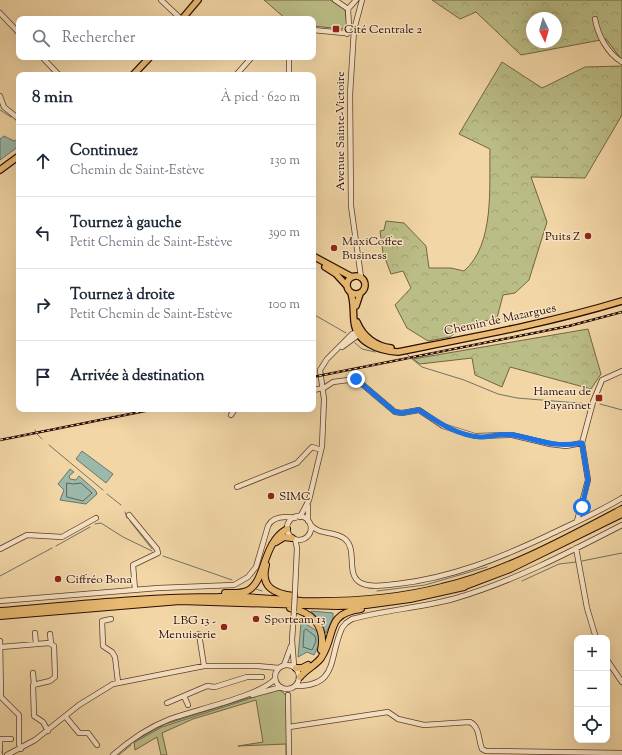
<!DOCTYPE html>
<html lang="fr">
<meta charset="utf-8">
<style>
body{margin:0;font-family:"Sorts Mill Goudy",serif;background:#f6f6f7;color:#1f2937}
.controls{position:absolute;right:12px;bottom:12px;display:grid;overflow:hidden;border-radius:8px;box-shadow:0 4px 16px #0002}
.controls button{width:36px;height:36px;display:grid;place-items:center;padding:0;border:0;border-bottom:1px solid #e0e1e3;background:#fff;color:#1f2937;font:20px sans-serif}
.compass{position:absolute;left:526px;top:12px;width:36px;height:36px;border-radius:50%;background:#fff;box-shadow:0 4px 16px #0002;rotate:175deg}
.stop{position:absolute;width:12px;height:12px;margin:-9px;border:3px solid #1a73e8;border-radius:50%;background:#fff}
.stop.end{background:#1a73e8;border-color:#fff;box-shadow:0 1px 4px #0008}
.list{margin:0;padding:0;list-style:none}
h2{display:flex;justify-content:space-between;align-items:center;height:52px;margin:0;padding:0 16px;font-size:17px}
h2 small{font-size:13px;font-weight:400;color:#747a83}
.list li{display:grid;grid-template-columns:26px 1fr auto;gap:12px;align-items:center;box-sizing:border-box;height:72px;padding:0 16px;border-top:1px solid #e0e1e3}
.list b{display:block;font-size:15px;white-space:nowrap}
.list p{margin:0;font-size:13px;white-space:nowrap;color:#747a83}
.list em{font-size:13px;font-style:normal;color:#747a83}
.icon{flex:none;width:22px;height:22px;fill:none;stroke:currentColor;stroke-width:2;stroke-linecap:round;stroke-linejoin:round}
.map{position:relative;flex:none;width:622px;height:755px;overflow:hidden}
.search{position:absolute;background:#fff;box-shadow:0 4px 16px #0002;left:16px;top:16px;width:300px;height:44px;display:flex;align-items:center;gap:10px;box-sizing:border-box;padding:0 14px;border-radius:8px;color:#747a83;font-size:15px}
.panel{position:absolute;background:#fff;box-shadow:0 4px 16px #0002;left:16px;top:72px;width:300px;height:340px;border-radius:8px}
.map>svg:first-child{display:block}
.grass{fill:#bbbd86;stroke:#736444}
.forest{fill:url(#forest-crowns);stroke:#736444;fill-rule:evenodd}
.water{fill:#9bb9ab;stroke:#6e7468}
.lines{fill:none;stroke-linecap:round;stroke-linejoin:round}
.shore{stroke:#636257;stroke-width:1}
.stream{stroke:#6e7468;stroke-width:1}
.minor-casing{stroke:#5d3e2c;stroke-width:6}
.major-casing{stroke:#2b0c03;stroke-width:8}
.highway-casing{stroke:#2b0c03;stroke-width:8}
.minor{stroke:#f7e4c5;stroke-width:4.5}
.major{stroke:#e9bb73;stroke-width:5.5}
.highway{stroke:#e9bb73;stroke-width:6}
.rail-casing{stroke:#2b0c03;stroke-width:2.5}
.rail{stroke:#f7e4c5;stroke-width:1;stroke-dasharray:3;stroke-linecap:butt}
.minor-bridge-casing{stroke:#5d3e2c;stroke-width:6;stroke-linecap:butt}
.minor-bridge{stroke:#f7e4c5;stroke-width:4.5}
.route{stroke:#1a73e8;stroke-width:5}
.poi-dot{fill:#8f2418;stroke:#f7e4c5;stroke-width:1.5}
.labels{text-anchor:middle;stroke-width:3;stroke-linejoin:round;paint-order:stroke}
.poi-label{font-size:12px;fill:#2b0c03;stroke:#f7e4c5;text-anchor:start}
.street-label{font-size:12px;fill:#2b0c03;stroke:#f7e4c5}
</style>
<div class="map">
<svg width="622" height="755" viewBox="0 0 622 755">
<defs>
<pattern id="forest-crowns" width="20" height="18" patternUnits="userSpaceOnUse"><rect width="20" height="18" fill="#bbbd86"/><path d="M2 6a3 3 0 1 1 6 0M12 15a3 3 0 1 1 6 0" fill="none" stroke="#a1a172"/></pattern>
</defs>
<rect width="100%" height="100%" fill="#f2d6a6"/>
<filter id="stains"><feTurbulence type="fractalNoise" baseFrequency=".005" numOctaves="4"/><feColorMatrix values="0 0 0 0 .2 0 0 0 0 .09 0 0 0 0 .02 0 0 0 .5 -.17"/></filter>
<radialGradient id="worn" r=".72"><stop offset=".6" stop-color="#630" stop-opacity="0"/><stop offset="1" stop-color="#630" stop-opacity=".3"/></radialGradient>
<path class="grass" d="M264,0H330L345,9L347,25L342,29L313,26V19H286Z
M277,689L283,692L286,696L288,755H286V744L238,746L263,742L256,700L193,719L162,733L167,755H161L157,737L135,750L134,741L165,724Z"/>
<path class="forest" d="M432,0H622V60L606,39L521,55L476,12L460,19ZM532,18H556V42H532Z
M502,62L542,88L585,67L622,66V115L585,178L531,177L547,222L529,280L515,293L503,295L497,318L463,326L450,337L428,341L407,328L395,305L411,288L403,271L391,274L383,253L380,231L384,230L386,221L404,223L426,246L429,268H451L464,271C495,244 489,187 490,149L459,134Z
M588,329L601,374L591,389L510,367L502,387L475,375L472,358L420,364L413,359Z"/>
<path class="water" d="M4,136L14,141L19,139V146L0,160V139Z
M82,451L113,474L106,483L76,459Z
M70,469L74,472L69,476L70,479L76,480L79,476L96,491L97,494L86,504L60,500L64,490L58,484Z
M311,611L333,613V618L326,633Z
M303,622L317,631L320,642L314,655L307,652L298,657L301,623Z"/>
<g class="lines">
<path class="shore" d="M67,483L73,484L81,483L92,493L83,501L67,497Z
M306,629L315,636L316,641L312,650L303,647L304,631Z"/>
<path class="stream" d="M0,110L11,117
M16,121L19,123
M313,314L346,333
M355,343L362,349L375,352
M407,354L409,356
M412,359L422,367L464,380L498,394L517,398L590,404
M600,404L622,410
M35,430L36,432
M37,434L42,439
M49,445L103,490
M107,494L121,505
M125,512L127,518
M130,521L152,549
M95,524L101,523L123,537L152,551
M56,546L90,527
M163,556L232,580
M582,561L622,553
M0,576L52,548
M522,581L559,564L576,562
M256,589L262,591
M377,591L425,585L487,567
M135,742L162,727L255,697
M119,755L131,745"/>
<defs>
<path id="minor" d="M161,0L180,18
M335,0L348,9L349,27L347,34
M348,9L356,0
M0,13L19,33
M595,19C598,35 607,53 622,62
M313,30L344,33
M42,57L59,75
M236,75L252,57
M289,75V57
M0,96L4,107L19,119
M361,277L351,206L350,94L354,30L362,0
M342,347L361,333
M313,390L324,388L333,382L356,379L395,412L402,413L419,410L443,426L475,436L512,435L550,444L566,446L582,443
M231,415L235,409
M237,487L297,463L312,447L321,450
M308,506V521
M129,515L157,549L158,553L133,565L135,590
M287 528a12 12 0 1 1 24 0a12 12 0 1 1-24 0Z
M300,517L309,500L322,446L324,399L320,370L327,359L352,334L361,331
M577,521L588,480L582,443L593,402L602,380L622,371
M310,524C319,536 334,530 345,539C358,550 345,575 361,583C371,588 385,585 397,584C451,578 500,558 549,535C574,523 599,512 622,498
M295,539L297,548L295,591
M576,548L587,608L596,638
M0,549L27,535L62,537L96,518
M0,601L158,588L234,585L248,577L256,567L268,526C273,516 284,516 295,518
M294,611L292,640L294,666
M111,619L102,621L103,646L112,652L115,657L118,682
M35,633L36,644
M50,634L51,643
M199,634L204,666
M0,641L1,697L19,715V744L21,749
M1,647L49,643L54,646L55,677L50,681L33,685L34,716L43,722L48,731
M607,660L622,682
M275 677a12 12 0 1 1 24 0a12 12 0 1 1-24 0Z
M284,665L291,646
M33,673L34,684
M295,686C339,686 328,659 342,628L346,623L352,619C385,610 419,608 453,599C512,582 568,553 622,525
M252,695L281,687
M288,695L289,755
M184,696L188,705
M167,703L207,686L215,687L247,677H262
M65,716L79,733H88L97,745
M289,727L388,712L398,719L424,725L470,722C480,727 478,739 482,749L486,751L622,753
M0,739H11
M0,750V739
M0,754V755
M7,755L35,740L79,705L113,684L204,666H257L279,668
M113,755C130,740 149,727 170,719C194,710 260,696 275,679"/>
<path id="major" d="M182,19L198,0
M133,75L150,57
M0,170L19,156
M313,256L352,277
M325,267L336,274L347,286
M347 285a9 9 0 1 1 18 0a9 9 0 1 1-18 0Z
M351,293C354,303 353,311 354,321C356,343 379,351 398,352C473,337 549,323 622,301
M356,306L360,294
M357,322C363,337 376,346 391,348"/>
<path id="highway" d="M276,542L284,537L292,538
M266,565C260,587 274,594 294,596
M460,588L510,569L622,514
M225,593C232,593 240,594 247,591C267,581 261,544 287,529
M290,608C312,612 326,626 321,650
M0,611C73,605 145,597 218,597C246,596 274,599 302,601C349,602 396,599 442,587C503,573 567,538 622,509
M0,616L180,601L337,606L366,605L410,599L464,587
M296,668H302L308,665
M300,677C306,669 315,666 321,658C337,634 324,614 361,609"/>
</defs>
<use href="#minor" class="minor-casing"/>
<use href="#major" class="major-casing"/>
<use href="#highway" class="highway-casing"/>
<use href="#minor" class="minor"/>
<use href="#major" class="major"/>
<use href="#highway" class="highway"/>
<defs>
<path id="rail" d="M313,377L569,326L622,312
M0,440L155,409"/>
</defs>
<use href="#rail" class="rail-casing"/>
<use href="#rail" class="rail"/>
<defs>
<path id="minor-bridge" d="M294,611L295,591"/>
</defs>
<use href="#minor-bridge" class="minor-bridge-casing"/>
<use href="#minor-bridge" class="minor-bridge"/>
</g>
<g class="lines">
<path class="route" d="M356,379L395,412L402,413L419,410C438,422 456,435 480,437C491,437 502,433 513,435C541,440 552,448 582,443L588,480L582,507"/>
</g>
<g class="poi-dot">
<rect x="332" y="25" width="8" height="8" rx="2"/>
<circle cx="588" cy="236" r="4"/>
<circle cx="334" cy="248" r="4"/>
<rect x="595" y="394" width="8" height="8" rx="2"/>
<circle cx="271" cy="496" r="4"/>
<circle cx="58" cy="579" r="4"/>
<circle cx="256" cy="619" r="4"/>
<circle cx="224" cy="627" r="4"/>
</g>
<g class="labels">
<g class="poi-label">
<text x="344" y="33">Cité Centrale 2</text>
<text x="580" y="240" text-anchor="end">Puits Z</text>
<text x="342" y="245">MaxiCoffee<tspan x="342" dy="14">Business</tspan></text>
<text x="591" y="395" text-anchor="end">Hameau de<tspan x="591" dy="14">Payannet</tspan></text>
<text x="279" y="500">SIMC</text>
<text x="66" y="583">Ciffréo Bona</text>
<text x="264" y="623">Sporteam 13</text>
<text x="216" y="624" text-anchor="end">LBG 13 -<tspan x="216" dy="14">Menuiserie</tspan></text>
</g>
<g class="street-label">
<text transform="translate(340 131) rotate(-90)" y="4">Avenue Sainte-Victoire</text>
<text transform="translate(500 319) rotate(-12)" y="4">Chemin de Mazargues</text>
</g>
</g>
<rect width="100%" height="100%" filter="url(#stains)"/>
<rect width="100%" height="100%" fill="url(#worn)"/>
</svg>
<div class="controls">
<button>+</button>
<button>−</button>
<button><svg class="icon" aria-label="locate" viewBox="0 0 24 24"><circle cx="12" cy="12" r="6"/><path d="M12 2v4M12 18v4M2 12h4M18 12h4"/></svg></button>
</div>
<svg class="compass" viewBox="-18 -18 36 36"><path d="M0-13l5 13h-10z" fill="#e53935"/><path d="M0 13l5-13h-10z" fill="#747a83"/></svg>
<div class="stop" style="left:582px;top:507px"></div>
<div class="stop end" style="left:356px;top:379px"></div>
<div class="search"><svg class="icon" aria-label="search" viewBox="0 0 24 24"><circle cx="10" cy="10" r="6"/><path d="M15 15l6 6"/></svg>Rechercher</div>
<section class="panel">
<h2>8 min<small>À pied · 620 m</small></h2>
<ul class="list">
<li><svg class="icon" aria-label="ahead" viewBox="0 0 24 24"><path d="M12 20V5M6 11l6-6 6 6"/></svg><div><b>Continuez</b><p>Chemin de Saint-Estève</p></div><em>130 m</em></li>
<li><svg class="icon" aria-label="left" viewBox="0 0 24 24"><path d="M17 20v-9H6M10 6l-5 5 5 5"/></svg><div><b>Tournez à gauche</b><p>Petit Chemin de Saint-Estève</p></div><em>390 m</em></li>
<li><svg class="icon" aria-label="right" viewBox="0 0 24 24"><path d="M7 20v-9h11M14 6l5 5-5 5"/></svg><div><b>Tournez à droite</b><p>Petit Chemin de Saint-Estève</p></div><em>100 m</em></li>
<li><svg class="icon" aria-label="arrive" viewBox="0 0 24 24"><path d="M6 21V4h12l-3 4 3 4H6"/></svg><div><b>Arrivée à destination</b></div></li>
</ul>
</section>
</div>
